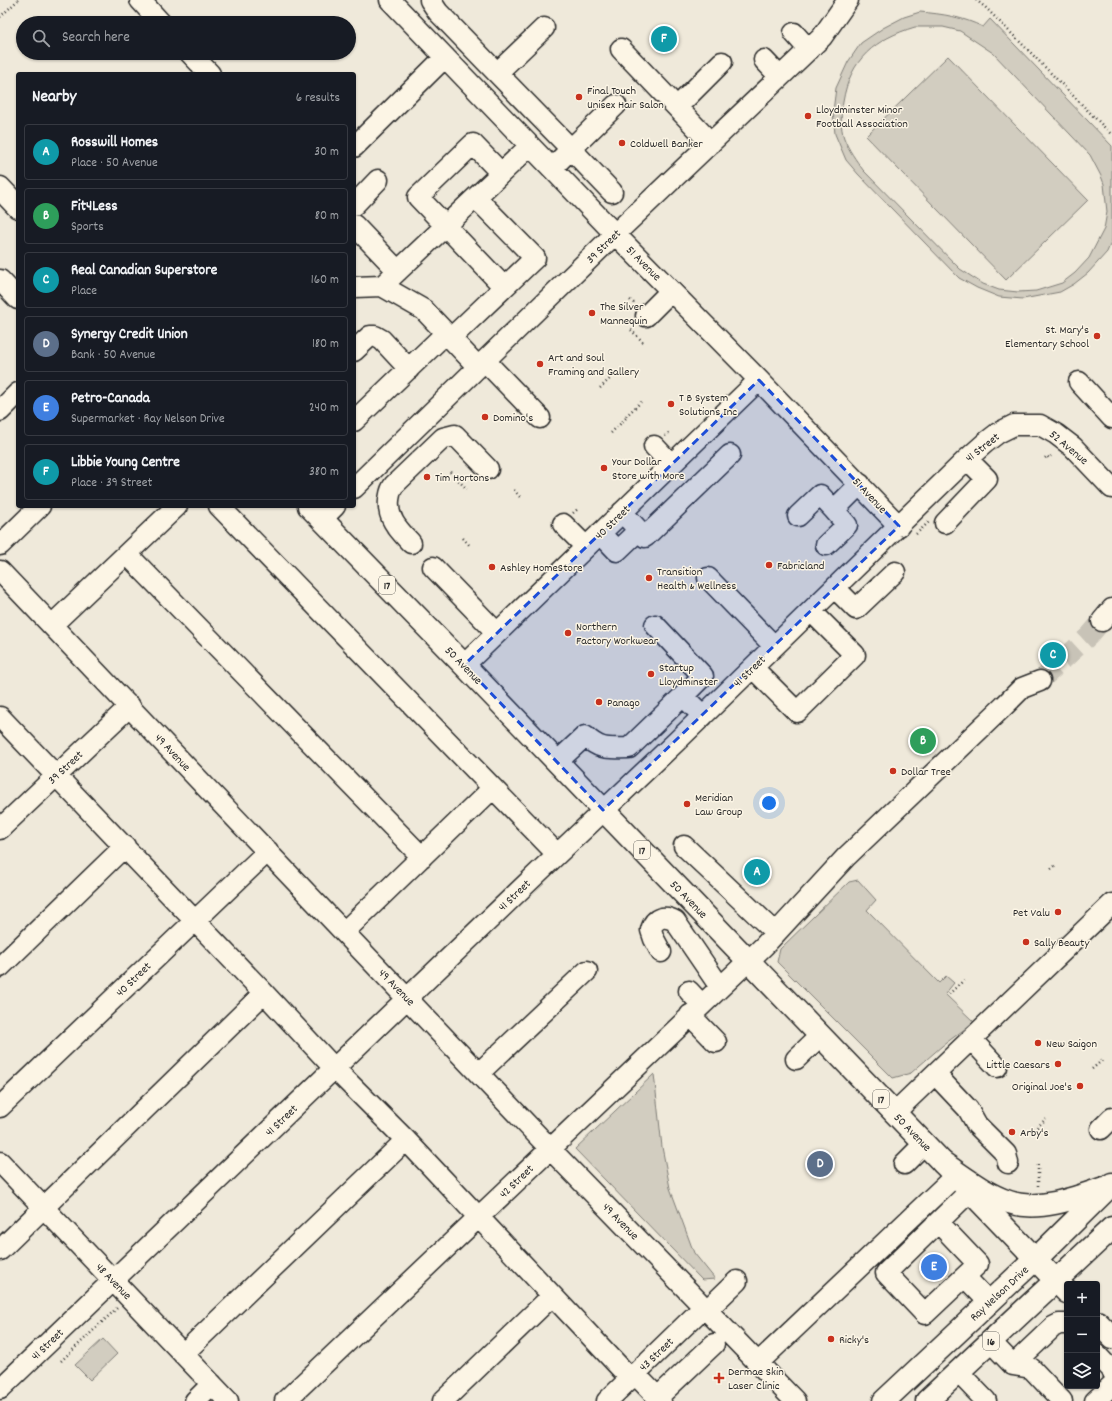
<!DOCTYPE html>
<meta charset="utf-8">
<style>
body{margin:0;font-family:Dekko,sans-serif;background:#242831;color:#f1f3f6}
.controls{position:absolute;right:12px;bottom:12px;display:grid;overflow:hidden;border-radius:4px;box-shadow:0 1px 3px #0004}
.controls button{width:36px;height:36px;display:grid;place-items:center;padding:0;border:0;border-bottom:1px solid #363941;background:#171b24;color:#f1f3f6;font:20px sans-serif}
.you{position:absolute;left:769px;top:803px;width:14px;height:14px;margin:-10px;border:3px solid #fff;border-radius:50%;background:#1a73e8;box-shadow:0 0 0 6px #1a73e833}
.badge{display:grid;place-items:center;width:26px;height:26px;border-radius:50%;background:#2563eb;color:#fff;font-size:13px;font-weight:700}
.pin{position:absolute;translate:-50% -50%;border:2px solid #fff;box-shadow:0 1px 4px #0006}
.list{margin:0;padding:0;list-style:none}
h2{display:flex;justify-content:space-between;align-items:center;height:52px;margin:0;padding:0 16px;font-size:17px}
h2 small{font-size:13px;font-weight:400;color:#9ea1a6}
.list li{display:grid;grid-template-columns:26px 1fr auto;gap:12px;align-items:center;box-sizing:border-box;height:56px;margin:0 8px 8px;padding:0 8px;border:1px solid #363941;border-radius:4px}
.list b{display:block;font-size:15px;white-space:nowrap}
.list p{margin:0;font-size:13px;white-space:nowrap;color:#9ea1a6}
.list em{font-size:13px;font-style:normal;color:#9ea1a6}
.icon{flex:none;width:22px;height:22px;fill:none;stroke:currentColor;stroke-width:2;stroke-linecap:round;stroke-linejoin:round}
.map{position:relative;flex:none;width:1112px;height:1401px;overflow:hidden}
.search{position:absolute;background:#171b24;box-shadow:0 1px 3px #0004;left:16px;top:16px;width:340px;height:44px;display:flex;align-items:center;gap:10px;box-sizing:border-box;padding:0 14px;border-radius:22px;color:#9ea1a6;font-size:15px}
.panel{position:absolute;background:#171b24;box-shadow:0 1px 3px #0004;left:16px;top:72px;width:340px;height:436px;border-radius:4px}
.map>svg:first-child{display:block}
.green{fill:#d2cdc0;stroke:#7e7c76;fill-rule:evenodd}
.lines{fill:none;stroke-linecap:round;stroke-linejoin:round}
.minor-tunnel{stroke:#c8c3b7;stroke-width:20;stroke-dasharray:20 10;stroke-linecap:butt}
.minor-casing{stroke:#2b2b2b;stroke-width:23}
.major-casing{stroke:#2b2b2b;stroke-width:25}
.highway-casing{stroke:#2b2b2b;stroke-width:25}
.path{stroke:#2b2b2b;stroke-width:2.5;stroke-dasharray:1 3;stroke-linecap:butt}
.minor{stroke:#fcf5e5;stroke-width:20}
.major{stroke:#fcf5e5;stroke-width:22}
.highway{stroke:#fcf5e5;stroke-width:22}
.marked{fill:#1d4ed8;fill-opacity:0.2;stroke:#1d4ed8;stroke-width:3;stroke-dasharray:8 5;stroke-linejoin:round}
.poi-dot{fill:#c8321e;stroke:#fcf5e5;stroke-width:1.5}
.labels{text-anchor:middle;stroke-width:3;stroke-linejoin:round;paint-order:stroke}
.shield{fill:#fcf5e5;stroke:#6a6863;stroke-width:1}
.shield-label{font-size:11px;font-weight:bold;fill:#2b2b2b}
.poi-label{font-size:12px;fill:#2b2b2b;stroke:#fcf5e5;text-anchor:start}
.street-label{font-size:12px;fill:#2b2b2b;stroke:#fcf5e5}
</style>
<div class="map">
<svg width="1112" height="1401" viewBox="0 0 1112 1401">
<rect width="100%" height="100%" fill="#efe9da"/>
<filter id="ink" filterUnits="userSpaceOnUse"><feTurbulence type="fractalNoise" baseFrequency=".025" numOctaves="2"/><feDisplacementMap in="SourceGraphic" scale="8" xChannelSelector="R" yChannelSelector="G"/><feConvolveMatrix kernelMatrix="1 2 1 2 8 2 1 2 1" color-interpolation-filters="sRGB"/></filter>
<g filter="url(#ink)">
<path class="green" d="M920,12C943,14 963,17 983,27L990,19L1112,146V240L1107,252L1088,273L1074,284L1060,292L1023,299L999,297L977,288L959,278L858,174L846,160L835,134L833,111L836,88L848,62L861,43L883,28L904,17ZM915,27H943L960,31L993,53L1090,155L1101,176L1104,184L1107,212L1104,229L1089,258L1075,273L1062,283L1036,291L1018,292L999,290L983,284L960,269L863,170C856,160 848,149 844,138C840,127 841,113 843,102C850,59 875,39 915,27Z
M948,56L1088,200L1006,280L866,136Z
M858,880L876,900L867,910L939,983L946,976L954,983L945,994L974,1022L942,1046L911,1073L893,1078L777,962L780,949L849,882Z
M654,1074L662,1147L670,1188L694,1253L715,1279L702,1280L575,1149Z
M103,1339L117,1354L90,1380L75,1365Z"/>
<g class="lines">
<path class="minor-tunnel" d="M1040,681L1090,635L1102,621"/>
<defs>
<path id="minor" d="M140,0L161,23
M390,0L615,234L759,380L899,526
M430,0L438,12L497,73
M544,28L497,73L571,149L552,168
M794,33L809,50
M621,49L711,143
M190,53L210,74
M764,60L780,77
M677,107L722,62
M354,147L445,57
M501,173L473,144L418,197L504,287
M612,192L571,149L616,105
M354,205L378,180
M354,225L398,271
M0,280L18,299
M382,286L530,146
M354,287L382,286L424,310L478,367
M646,316L671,291
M451,338L535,258L476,198
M354,351L370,336H375L382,340L409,369
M485,361L540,418
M1079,382L1112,418
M0,411L18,393
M354,421L446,333
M654,446L672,465
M354,488L615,234L822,37L848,0
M219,506L557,854
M622,512L645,537L730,455
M798,516L820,495L834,510L860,484
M322,519L335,506
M945,523L987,479L967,459
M563,524L586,547
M600,533L617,551L639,530
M411,543C399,530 387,519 389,500C390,494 390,490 394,485L443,438L455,435L488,469
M0,545L40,506
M826,545L847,525L834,510
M127,554L422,857
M433,567L497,633
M0,571L559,1158L795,1401
M708,578L774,646
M835,588L856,609L895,572
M1102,621L1112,609
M52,625L177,506
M655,625L703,676L683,696
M464,665L759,380
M753,668L797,712L855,655L811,611
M0,717L264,993
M557,762L585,736C601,751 609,748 629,748L683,696L703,716
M0,829L130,706
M684,846L776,933
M344,932L493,788
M661,952L654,939L651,930C654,917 665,915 675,921L720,987
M0,967L125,846
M689,991L702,1005
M690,1015L716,1042
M971,1039L997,1067
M796,1059L820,1036
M479,1073L587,971
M935,1074L968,1109L977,1125L1006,1154L1008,1163
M0,1107L268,851
M894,1113L1112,904
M1101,1129L1112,1118
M0,1162L228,1401
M904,1164L924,1144
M938,1222L978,1264L925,1314L886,1273L970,1191
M0,1250L264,993L334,1068L406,1140L630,1378
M965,1277L989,1302
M707,1310L737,1281
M991,1342L1013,1365L1031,1368L1062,1401
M183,1354L406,1140
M1097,1355L1112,1371
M758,1363L955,1176
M1013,1365L1053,1327L1059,1324H1067
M958,1372L986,1401
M635,1374L661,1401
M0,1389L545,866L677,741L967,459L985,443L998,433L1014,425H1040L1056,434L1073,447L1112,488
M657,1398L714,1344
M195,1401L212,1384
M285,1401L764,946L846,857L1004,706L1022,688L1040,681
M443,1401L552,1296
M607,1401L704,1307
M1095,1401L1112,1385"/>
<path id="major" d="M0,188L18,207
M309,506L464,665L1067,1292
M1097,1322L1112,1337"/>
<path id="highway" d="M943,1163C964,1177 985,1194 1009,1202C1038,1212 1076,1198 1104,1188
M884,1401L1044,1251L1112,1184
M927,1401L1112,1228"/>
</defs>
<use href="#minor" class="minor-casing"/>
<use href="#major" class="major-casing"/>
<use href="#highway" class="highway-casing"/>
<path class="path" d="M976,0L986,8L1027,49L1112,135
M0,17L18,0
M630,300L636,305
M631,330L643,342
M600,388L616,373
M626,416L641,402
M611,433L627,417
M665,436L671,431
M1045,458L1047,456L1049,458L1051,456
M450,472L467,489
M514,490L520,497
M573,513L579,508
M916,534L929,522
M463,538L471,547
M1051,869L1056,865
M949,994L964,980
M1092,1069L1104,1059
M1034,1130L1046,1119
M1038,1186V1165
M61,1361L117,1308"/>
<use href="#minor" class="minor"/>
<use href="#major" class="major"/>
<use href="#highway" class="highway"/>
</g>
</g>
<path class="marked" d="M759,380L899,526L603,810L464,665Z"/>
<g class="poi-dot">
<circle cx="579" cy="97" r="4"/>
<circle cx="808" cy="116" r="4"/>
<circle cx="622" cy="143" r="4"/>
<circle cx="592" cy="313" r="4"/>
<circle cx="1097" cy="336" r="4"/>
<circle cx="540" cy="364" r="4"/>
<circle cx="671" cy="404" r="4"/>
<circle cx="485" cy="417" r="4"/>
<circle cx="604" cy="468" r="4"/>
<circle cx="427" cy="477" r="4"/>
<circle cx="769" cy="565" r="4"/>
<circle cx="492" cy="567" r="4"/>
<circle cx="649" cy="578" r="4"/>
<circle cx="568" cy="633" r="4"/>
<circle cx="651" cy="674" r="4"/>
<circle cx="599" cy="702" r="4"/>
<circle cx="893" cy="771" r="4"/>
<circle cx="687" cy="804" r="4"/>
<circle cx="1058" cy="912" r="4"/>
<circle cx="1026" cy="942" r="4"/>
<circle cx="1038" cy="1043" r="4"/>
<circle cx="1058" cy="1064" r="4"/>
<circle cx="1080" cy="1086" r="4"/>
<circle cx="1012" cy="1132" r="4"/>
<circle cx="831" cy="1339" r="4"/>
<path d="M717 1372h4v4h4v4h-4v4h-4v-4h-4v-4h4z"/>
</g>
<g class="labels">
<g class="shield">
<rect x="379" y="576" width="16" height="18" rx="3"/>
<rect x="634" y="841" width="16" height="18" rx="3"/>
<rect x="873" y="1090" width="16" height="18" rx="3"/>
<rect x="983" y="1332" width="16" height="18" rx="3"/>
</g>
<g class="shield-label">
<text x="387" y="589">17</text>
<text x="642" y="854">17</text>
<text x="881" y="1103">17</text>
<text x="991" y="1345">16</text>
</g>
<g class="poi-label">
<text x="587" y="94">Final Touch<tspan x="587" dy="14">Unisex Hair Salon</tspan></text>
<text x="816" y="113">Lloydminster Minor<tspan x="816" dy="14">Football Association</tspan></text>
<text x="630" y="147">Coldwell Banker</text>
<text x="600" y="310">The Silver<tspan x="600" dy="14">Mannequin</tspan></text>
<text x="1089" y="333" text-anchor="end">St. Mary's<tspan x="1089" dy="14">Elementary School</tspan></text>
<text x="548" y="361">Art and Soul<tspan x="548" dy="14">Framing and Gallery</tspan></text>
<text x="679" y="401">T B System<tspan x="679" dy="14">Solutions Inc</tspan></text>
<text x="493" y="421">Domino's</text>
<text x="612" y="465">Your Dollar<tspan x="612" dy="14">Store with More</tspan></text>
<text x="435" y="481">Tim Hortons</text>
<text x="777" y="569">Fabricland</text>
<text x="500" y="571">Ashley HomeStore</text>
<text x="657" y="575">Transition<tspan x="657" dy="14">Health &amp; Wellness</tspan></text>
<text x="576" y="630">Northern<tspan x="576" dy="14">Factory Workwear</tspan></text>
<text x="659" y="671">Startup<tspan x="659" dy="14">Lloydminster</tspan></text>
<text x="607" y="706">Panago</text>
<text x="901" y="775">Dollar Tree</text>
<text x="695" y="801">Meridian<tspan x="695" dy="14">Law Group</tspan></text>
<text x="1050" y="916" text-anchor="end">Pet Valu</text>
<text x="1034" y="946">Sally Beauty</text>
<text x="1046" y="1047">New Saigon</text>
<text x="1050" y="1068" text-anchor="end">Little Caesars</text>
<text x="1072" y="1090" text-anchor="end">Original Joe's</text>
<text x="1020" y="1136">Arby's</text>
<text x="839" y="1343">Ricky's</text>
<text x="728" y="1375">Dermae Skin<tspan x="728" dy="14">Laser Clinic</tspan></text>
</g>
<g class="street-label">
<text transform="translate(603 246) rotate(-44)" y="4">39 Street</text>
<text transform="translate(644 263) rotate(45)" y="4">51 Avenue</text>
<text transform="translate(982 447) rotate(-38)" y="4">41 Street</text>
<text transform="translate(1069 447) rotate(40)" y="4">52 Avenue</text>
<text transform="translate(870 495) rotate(47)" y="4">51 Avenue</text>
<text transform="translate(612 522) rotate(-44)" y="4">40 Street</text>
<text transform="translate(464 665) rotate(46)" y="4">50 Avenue</text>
<text transform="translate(749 671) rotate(-44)" y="4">41 Street</text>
<text transform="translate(173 752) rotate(47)" y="4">49 Avenue</text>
<text transform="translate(65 767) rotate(-43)" y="4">39 Street</text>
<text transform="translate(514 895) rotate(-44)" y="4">41 Street</text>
<text transform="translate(689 899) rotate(46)" y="4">50 Avenue</text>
<text transform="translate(133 979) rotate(-44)" y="4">40 Street</text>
<text transform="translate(397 987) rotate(46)" y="4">49 Avenue</text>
<text transform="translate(281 1120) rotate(-44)" y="4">41 Street</text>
<text transform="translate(913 1132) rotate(46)" y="4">50 Avenue</text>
<text transform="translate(516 1181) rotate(-44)" y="4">42 Street</text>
<text transform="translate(621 1221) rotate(46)" y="4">49 Avenue</text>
<text transform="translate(114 1281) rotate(46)" y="4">48 Avenue</text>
<text transform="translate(999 1293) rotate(-43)" y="4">Ray Nelson Drive</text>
<text transform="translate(47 1344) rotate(-44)" y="4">41 Street</text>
<text transform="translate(656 1354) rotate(-44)" y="4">43 Street</text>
</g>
</g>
</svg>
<div class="controls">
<button>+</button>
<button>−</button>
<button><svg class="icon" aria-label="layers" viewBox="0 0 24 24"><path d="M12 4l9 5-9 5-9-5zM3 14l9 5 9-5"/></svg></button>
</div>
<div class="you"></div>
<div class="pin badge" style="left:757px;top:872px;background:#0f9aa8">A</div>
<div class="pin badge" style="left:923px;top:741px;background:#2e9e5b">B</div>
<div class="pin badge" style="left:1053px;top:655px;background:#0f9aa8">C</div>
<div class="pin badge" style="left:820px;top:1164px;background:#5c6f8a">D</div>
<div class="pin badge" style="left:934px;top:1267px;background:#3f7fe0">E</div>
<div class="pin badge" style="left:664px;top:39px;background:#0f9aa8">F</div>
<div class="search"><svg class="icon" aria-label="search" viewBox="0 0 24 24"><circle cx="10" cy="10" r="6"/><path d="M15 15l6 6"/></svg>Search here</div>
<section class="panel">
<h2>Nearby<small>6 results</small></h2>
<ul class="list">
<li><span class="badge" style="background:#0f9aa8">A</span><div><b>Rosswill Homes</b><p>Place · 50 Avenue</p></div><em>30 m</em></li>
<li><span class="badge" style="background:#2e9e5b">B</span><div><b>Fit4Less</b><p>Sports</p></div><em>80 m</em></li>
<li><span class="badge" style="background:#0f9aa8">C</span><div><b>Real Canadian Superstore</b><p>Place</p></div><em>160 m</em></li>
<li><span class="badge" style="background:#5c6f8a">D</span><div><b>Synergy Credit Union</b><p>Bank · 50 Avenue</p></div><em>180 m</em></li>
<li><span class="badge" style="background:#3f7fe0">E</span><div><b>Petro-Canada</b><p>Supermarket · Ray Nelson Drive</p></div><em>240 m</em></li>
<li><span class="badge" style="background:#0f9aa8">F</span><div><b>Libbie Young Centre</b><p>Place · 39 Street</p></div><em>380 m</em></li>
</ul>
</section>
</div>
